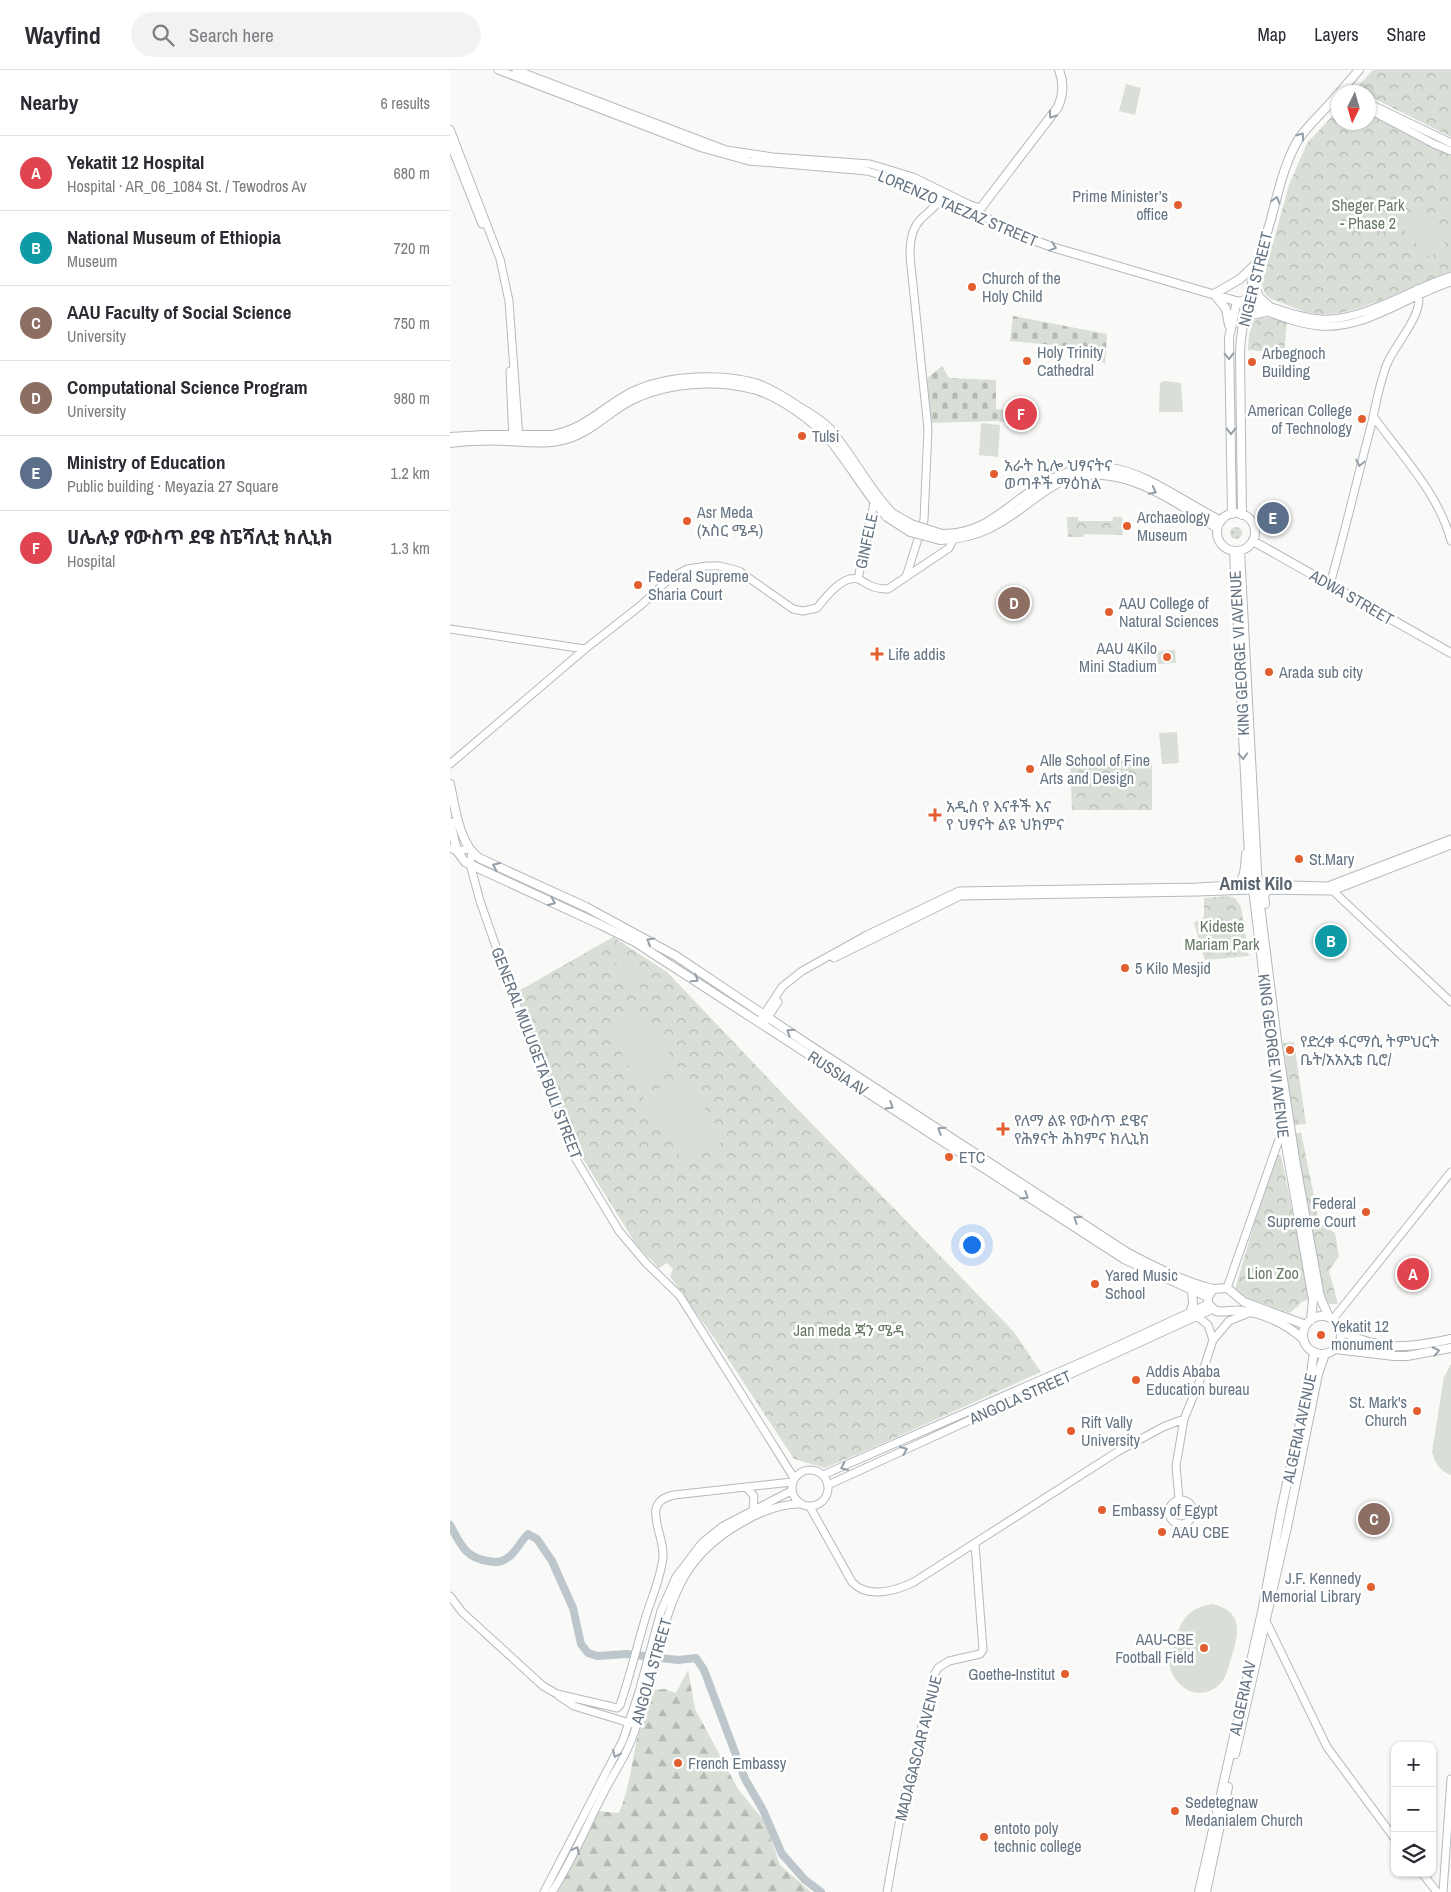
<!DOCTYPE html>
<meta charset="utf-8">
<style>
body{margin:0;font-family:"Archivo Narrow","Noto Sans Ethiopic",sans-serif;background:#f2f2f3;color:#2b2b33}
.controls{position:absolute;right:15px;bottom:15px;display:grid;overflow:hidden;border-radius:10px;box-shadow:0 1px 4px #0004}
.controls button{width:45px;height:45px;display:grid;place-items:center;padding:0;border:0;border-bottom:1px solid #e1e1e2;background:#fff;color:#2b2b33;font:25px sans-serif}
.compass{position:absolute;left:881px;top:15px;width:45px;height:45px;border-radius:50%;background:#fff;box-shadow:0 1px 4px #0004;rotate:185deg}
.you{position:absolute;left:521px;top:1174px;width:18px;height:18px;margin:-12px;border:4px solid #fff;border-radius:50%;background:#1a73e8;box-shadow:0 0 0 8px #1a73e833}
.badge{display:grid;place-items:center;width:32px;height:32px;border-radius:50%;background:#e35e2e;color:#fff;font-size:16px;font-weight:700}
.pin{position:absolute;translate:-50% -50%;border:2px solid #fff;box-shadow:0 1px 5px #0006}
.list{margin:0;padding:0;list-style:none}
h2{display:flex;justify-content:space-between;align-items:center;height:65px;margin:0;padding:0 20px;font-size:21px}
h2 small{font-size:16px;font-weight:400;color:#7c7c81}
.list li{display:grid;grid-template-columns:32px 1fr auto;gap:15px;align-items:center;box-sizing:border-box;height:75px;padding:0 20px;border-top:1px solid #e1e1e2}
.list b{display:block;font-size:19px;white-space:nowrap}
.list p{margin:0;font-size:16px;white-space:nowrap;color:#7c7c81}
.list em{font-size:16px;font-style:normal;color:#7c7c81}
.icon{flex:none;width:28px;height:28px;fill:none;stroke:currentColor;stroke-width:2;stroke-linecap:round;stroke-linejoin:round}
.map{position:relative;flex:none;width:1001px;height:1822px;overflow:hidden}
header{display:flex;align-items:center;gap:30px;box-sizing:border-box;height:70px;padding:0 25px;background:#fff;border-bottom:1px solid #e1e1e2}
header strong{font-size:24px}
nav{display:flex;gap:28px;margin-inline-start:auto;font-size:18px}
.search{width:350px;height:45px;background:#f2f2f3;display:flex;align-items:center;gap:12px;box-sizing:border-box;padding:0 18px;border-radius:28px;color:#7c7c81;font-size:19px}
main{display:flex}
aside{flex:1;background:#fff}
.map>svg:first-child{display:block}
.grass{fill:url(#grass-dots)}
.forest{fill:url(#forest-firs)}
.cemetery{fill:url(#cemetery-stones)}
.park{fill:url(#park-crowns)}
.garden{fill:#d9ded6}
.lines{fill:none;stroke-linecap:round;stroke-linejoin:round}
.river{stroke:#bcc6cb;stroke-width:8}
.secondary-casing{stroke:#b5babf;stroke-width:9}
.primary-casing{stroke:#b4b9bd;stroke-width:10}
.secondary{stroke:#fff;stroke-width:7}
.primary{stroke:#fff;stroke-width:8}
.primary-bridge-casing{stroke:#b4b9bd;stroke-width:10;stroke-linecap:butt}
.primary-bridge{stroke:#fff;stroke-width:8}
.oneway{stroke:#939ea8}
.poi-dot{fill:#e35e2e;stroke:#fff;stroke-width:2}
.labels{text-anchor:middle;stroke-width:5;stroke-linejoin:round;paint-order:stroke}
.poi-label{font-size:16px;fill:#657482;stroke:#fff;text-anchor:start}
.park-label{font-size:16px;fill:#677a64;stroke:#fff}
.street-label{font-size:16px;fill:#657482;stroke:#fff}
.neighbourhood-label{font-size:18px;font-weight:bold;fill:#57636d;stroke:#fff}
</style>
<header>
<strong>Wayfind</strong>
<div class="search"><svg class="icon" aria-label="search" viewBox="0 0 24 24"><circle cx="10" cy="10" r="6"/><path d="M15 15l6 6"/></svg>Search here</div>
<nav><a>Map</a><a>Layers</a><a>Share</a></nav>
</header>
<main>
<aside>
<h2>Nearby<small>6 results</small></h2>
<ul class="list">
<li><span class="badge" style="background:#e0444e">A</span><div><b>Yekatit 12 Hospital</b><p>Hospital · AR_06_1084 St. / Tewodros Av</p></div><em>680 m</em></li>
<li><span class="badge" style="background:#0f9aa8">B</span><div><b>National Museum of Ethiopia</b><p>Museum</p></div><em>720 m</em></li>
<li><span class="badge" style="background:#8d6e63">C</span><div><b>AAU Faculty of Social Science</b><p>University</p></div><em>750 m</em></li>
<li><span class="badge" style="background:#8d6e63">D</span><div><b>Computational Science Program</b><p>University</p></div><em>980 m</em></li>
<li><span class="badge" style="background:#5c6f8a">E</span><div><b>Ministry of Education</b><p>Public building · Meyazia 27 Square</p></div><em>1.2 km</em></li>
<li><span class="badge" style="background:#e0444e">F</span><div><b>ሀሌሉያ የውስጥ ደዌ ስፔሻሊቲ ክሊኒክ</b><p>Hospital</p></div><em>1.3 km</em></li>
</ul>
</aside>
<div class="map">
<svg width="1001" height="1822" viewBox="0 0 1001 1822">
<defs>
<pattern id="grass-dots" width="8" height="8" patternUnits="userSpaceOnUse" patternTransform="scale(1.25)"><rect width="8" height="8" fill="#d9ded6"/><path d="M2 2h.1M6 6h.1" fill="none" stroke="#b4b9b3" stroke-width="1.8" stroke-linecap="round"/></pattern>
<pattern id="forest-firs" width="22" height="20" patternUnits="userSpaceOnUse" patternTransform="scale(1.25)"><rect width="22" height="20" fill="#d9ded6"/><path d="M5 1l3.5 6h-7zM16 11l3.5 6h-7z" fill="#b4b9b3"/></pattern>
<pattern id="cemetery-stones" width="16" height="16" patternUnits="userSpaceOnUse" patternTransform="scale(1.25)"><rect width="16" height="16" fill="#d9ded6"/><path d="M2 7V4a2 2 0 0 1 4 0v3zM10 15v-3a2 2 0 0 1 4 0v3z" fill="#b4b9b3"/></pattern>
<pattern id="park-crowns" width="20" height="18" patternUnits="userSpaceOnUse" patternTransform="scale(1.25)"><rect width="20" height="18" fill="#d9ded6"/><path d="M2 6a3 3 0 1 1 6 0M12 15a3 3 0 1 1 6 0" fill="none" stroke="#b4b9b3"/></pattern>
</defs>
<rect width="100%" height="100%" fill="#f9f9f7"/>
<path class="grass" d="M780 463a6 6 0 1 1 12 0a6 6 0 1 1-12 0Z"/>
<path class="forest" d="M238,1600L245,1639L288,1719L315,1752L330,1795L361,1822H106L148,1741L169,1743C186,1704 182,1656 205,1620L215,1619L226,1623Z"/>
<path class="cemetery" d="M563,246L657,264L655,293L645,291L614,276L560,271Z
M492,296L499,308L546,310V339L565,341L564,353L547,351L481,353L477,308Z"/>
<path class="park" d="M923,0H1001V67L919,26L918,22H911L907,17Z
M888,40V52H918L919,44L961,67L1001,86V201C966,213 905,248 869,244C857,243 846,239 835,234C822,229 814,229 812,213L839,115L857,73Z
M810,247L826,248L837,251L834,283L798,280C799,268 798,254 810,247Z
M617,447H628V451H663V447H672L673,465L634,464L633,467H618Z
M620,691H702V740H622Z
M778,826L785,828L791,837L799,886L755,890L744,853L754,847V828Z
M163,867L217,902L335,1026L564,1262L591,1302L427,1376L375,1398L344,1389L267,1272L220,1206L223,1199L217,1193L209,1198L187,1176L130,1084L110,1040L67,922Z
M844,972L856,1054L844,1055L833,973Z
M851,1062L868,1146L860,1147L845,1064Z
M824,1085H831L860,1229L852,1232L840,1243L784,1223Z
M859,1154H870L885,1163L889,1186L879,1201L888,1234H881L873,1231Z"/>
<path class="garden" d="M676,14L691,18L685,45L669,41Z
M973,143L998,170L980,188L954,160Z
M714,311L731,313L733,342H709L710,313Z
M531,353L550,355L548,387L529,385Z
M725,580L726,593L708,594L707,581Z
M727,662L729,693L712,694L709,663Z
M169,889L194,904L186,918L161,903Z
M194,939L228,998L191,1019L158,959Z
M232,1005L276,1070L234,1093L193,1027Z
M1001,1294V1405C990,1401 985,1393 982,1382L994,1307Z
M762,1534C792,1541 790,1560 782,1585C779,1595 777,1607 770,1614C749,1634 722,1617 719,1592C727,1564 729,1539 762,1534Z"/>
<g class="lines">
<path class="river" d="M0,1455C10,1473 15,1488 38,1491C47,1493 53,1492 60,1486C67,1480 71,1471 78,1464L87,1469L102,1491L123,1538L131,1574L138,1583L147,1586L177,1584L228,1590L246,1588L254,1600L295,1709L313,1740L332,1784L355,1810L371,1822"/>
<defs>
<path id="secondary" d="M48,0L252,78L299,91L417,101L454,112L527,143
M66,0L276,80L323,87L420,94L463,107L518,134L530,138
M895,16L902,22
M918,33L1001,73
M918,39L984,74L1001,81
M0,59L50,189L59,231L69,369
M0,73L32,154
M793,230L797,229C821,236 846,247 871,249C912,252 962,218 1001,206
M796,234C819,242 845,254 870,256C916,260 958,225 1001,212
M60,301L63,370
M923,346C951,385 989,424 1001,471
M456,507L474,450L478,359L461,196C459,180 459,161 471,149C478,142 485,138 490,129
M408,509L424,433L427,429
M880,514C895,462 907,409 921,356C926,335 929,314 937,294C946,272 977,242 967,219
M0,559L135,579
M0,694L135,579L190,536L219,509L237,499L257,496H270L289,501L343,539L353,541L367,538C375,528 392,505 408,509C411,510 415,513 419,515C425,518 431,519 438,519L499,478L503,470
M0,778L7,781L19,779
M22,782L20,794L30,831L70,945L124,1086L169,1161L196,1193L230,1226L344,1408
M881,819L1001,932
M384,888L510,826L747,822L803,820L882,821L1001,775
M309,952L332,917L352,901L417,865L509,821L747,817L802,814L878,816L1001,769
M313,955L328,932
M777,1218L833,1058
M747,1246L758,1255L763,1270
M883,1249L1001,1102
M342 1418a18 18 0 1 1 36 0a18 18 0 1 1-36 0Z
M373,1405L643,1287L758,1234
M378,1415L763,1239
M297,1418L304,1426L303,1439
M729,1429L726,1396L734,1349L750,1310L763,1270L779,1251L801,1242
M719 1442a12 12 0 1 1 24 0a12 12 0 1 1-24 0Z
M360,1437L402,1512C417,1529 446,1521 464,1512L667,1382L713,1357L734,1349
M0,1526L12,1542L93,1616L107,1624L167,1638L170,1635C180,1606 187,1576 196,1546C202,1527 211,1507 213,1487C215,1464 189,1432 224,1425L342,1412
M815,1549L877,1677L945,1769
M109,1626L124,1636L183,1654
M972,1803L987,1822
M94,1822L173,1670L189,1622L211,1541L226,1507L252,1473L273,1456L341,1421
M102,1822C122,1791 136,1757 153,1724C163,1704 177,1685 184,1663C193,1637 200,1610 207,1583C223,1523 235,1484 293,1452C310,1442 330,1434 350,1434
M437,1822L452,1737L485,1603L488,1598L499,1591L530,1584L533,1580L525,1474
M993,1822L1001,1709"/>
<path id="primary" d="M609,0C614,12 613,25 608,37L527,143L568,164L602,177L796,234
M890,22L909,0
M803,211L809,227L818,235
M764,224L790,209L807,193
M764,224L776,239L779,255
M793,256L802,245L819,241
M0,367L34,365H103C141,357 157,332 189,319C221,305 272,304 305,313C321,318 337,329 351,338C361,344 371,350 379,358C402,384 417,417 442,443
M0,373C19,371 38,370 57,371C77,372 100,375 120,368C146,359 163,337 188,327C223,312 266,310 303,319C329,326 367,353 383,374C402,398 417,425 437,447
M767 462a19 19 0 1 1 38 0a19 19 0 1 1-38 0Z
M782,444L779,268L787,231
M792,445L790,283C792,236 808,194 821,149C828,123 834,94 848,70C859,53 876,40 888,24
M492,464C526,464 544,449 570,429C655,365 693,410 771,451
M490,470C528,468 548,456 577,434C588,426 599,417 612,411C669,389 721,430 767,458
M803,471L1001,583
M784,481L799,786L814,909
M790,481L808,820L827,970L846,1095L870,1227L879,1247
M0,714C5,737 9,774 29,788L136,837L226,886L353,971L678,1183C705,1197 734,1212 763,1219
M0,752L7,781L15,792L151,855L185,872L674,1189L758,1227
M785,815C796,811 795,794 796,784
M815,834L814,825L818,820
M821,965L833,1058L863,1230L861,1250
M740,1243L743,1234L742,1220
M853 1265a19 19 0 1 1 38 0a19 19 0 1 1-38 0Z
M891,1261C931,1282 959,1278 1001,1269
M853,1269C838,1255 814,1243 793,1241C784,1239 775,1243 766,1241L758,1234V1227L763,1219L777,1218L794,1232L856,1255
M885,1279L944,1286H957L1001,1278
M785,1684L837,1457L868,1304L875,1284
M749,1822L812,1542L832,1436L861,1303L864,1282
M756,1822L778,1717"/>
</defs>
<use href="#secondary" class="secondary-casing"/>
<use href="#primary" class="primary-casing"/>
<use href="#secondary" class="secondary"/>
<use href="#primary" class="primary"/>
<defs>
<path id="primary-bridge" d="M442,443L461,454L492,464
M437,447L460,462L490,470"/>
</defs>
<use href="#primary-bridge" class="primary-bridge-casing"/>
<use href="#primary-bridge" class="primary-bridge"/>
</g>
<defs><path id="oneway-chevron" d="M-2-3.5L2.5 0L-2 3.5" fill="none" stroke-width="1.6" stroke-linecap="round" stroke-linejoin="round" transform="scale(1.25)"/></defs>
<g class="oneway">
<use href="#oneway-chevron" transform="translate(602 45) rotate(126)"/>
<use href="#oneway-chevron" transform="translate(851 66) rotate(-54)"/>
<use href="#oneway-chevron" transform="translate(826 130) rotate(-75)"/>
<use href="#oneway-chevron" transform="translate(603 177) rotate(19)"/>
<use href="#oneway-chevron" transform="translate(779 286) rotate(88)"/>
<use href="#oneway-chevron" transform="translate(781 361) rotate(90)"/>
<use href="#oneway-chevron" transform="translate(910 393) rotate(103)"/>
<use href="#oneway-chevron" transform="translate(703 421) rotate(27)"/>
<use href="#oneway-chevron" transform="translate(793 686) rotate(87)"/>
<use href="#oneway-chevron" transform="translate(46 796) rotate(-155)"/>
<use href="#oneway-chevron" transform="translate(102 832) rotate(25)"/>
<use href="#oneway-chevron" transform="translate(200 871) rotate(-150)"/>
<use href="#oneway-chevron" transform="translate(245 909) rotate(33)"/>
<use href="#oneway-chevron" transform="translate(340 962) rotate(-146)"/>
<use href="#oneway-chevron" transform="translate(440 1036) rotate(32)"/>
<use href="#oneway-chevron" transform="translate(491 1060) rotate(-147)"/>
<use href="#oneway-chevron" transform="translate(575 1126) rotate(33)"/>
<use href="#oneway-chevron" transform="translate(627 1149) rotate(-146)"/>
<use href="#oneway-chevron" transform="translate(986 1281) rotate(-12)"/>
<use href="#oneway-chevron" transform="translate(454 1380) rotate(-24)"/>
<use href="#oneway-chevron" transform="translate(394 1397) rotate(156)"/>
<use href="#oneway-chevron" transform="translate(166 1684) rotate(116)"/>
<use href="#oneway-chevron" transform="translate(126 1780) rotate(-64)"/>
</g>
<g class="poi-dot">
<circle cx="728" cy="135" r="5"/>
<circle cx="522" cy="217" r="5"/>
<circle cx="577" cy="291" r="5"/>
<circle cx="802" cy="292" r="5"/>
<circle cx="912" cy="349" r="5"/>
<circle cx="352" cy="366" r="5"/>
<circle cx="544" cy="404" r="5"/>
<circle cx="237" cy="451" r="5"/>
<circle cx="677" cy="456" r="5"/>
<circle cx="188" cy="515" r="5"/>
<circle cx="659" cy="542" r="5"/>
<path d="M424.5 576.5h5v5h5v5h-5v5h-5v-5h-5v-5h5z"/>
<circle cx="717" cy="587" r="5"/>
<circle cx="819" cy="602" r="5"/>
<circle cx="580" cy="699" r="5"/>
<path d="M482.5 737.5h5v5h5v5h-5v5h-5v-5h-5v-5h5z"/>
<circle cx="849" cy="789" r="5"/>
<circle cx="675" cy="898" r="5"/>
<circle cx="840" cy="980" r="5"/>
<path d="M550.5 1051.5h5v5h5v5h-5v5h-5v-5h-5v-5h5z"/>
<circle cx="499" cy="1087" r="5"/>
<circle cx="916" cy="1142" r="5"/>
<circle cx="645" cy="1214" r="5"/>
<circle cx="871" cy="1265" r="5"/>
<circle cx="686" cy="1310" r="5"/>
<circle cx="967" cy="1341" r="5"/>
<circle cx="621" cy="1361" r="5"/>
<circle cx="652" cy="1440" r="5"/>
<circle cx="712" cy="1462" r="5"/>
<circle cx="921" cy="1517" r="5"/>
<circle cx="754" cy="1578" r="5"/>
<circle cx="615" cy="1604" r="5"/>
<circle cx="228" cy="1693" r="5"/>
<circle cx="725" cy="1741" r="5"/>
<circle cx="534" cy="1767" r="5"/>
</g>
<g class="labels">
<g class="poi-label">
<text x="718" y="132" text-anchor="end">Prime Minister’s<tspan x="718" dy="18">office</tspan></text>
<text x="532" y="214">Church of the<tspan x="532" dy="18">Holy Child</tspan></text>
<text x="587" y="288">Holy Trinity<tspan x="587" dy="18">Cathedral</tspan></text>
<text x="812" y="289">Arbegnoch<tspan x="812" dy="18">Building</tspan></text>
<text x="902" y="346" text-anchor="end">American College<tspan x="902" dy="18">of Technology</tspan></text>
<text x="362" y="372">Tulsi</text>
<text x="554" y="401">አራት ኪሎ ህፃናትና<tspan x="554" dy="18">ወጣቶች ማዕከል</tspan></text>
<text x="247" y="448">Asr Meda<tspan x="247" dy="18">(አስር ሜዳ)</tspan></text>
<text x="687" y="453">Archaeology<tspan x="687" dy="18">Museum</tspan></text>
<text x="198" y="512">Federal Supreme<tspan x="198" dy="18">Sharia Court</tspan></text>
<text x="669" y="539">AAU College of<tspan x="669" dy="18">Natural Sciences</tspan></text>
<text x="707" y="584" text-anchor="end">AAU 4Kilo<tspan x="707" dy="18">Mini Stadium</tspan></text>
<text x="438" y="590">Life addis</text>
<text x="829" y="608">Arada sub city</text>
<text x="590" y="696">Alle School of Fine<tspan x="590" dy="18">Arts and Design</tspan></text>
<text x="496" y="742">አዲስ የ እናቶች እና<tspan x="496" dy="18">የ ህፃናት ልዩ ህክምና</tspan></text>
<text x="859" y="795">St.Mary</text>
<text x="685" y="904">5 Kilo Mesjid</text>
<text x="850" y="977">የድረቀ ፋርማሲ ትምህርት<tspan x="850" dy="18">ቤት/አአኢቴ ቢሮ/</tspan></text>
<text x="564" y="1056">የለማ ልዩ የውስጥ ደዌና<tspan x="564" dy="18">የሕፃናት ሕክምና ክሊኒክ</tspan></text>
<text x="509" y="1093">ETC</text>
<text x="906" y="1139" text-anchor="end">Federal<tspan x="906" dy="18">Supreme Court</tspan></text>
<text x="655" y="1211">Yared Music<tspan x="655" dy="18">School</tspan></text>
<text x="881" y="1262">Yekatit 12<tspan x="881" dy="18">monument</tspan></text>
<text x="696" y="1307">Addis Ababa<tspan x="696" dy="18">Education bureau</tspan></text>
<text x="957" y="1338" text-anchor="end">St. Mark's<tspan x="957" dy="18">Church</tspan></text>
<text x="631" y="1358">Rift Vally<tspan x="631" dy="18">University</tspan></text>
<text x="662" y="1446">Embassy of Egypt</text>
<text x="722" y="1468">AAU CBE</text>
<text x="911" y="1514" text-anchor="end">J.F. Kennedy<tspan x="911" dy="18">Memorial Library</tspan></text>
<text x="744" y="1575" text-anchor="end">AAU-CBE<tspan x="744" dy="18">Football Field</tspan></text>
<text x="605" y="1610" text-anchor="end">Goethe-Institut</text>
<text x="238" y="1699">French Embassy</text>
<text x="735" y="1738">Sedetegnaw<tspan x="735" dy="18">Medanialem Church</tspan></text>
<text x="544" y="1764">entoto poly<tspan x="544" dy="18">technic college</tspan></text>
</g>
<g class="park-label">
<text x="918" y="141">Sheger Park<tspan x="918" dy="18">- Phase 2</tspan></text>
<text x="772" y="862">Kideste<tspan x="772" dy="18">Mariam Park</tspan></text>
<text x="823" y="1209">Lion Zoo</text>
<text x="399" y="1266">Jan meda ጃን ሜዳ</text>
</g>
<g class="street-label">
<text transform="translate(508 138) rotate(23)" y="6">LORENZO TAEZAZ STREET</text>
<text transform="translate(805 209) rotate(-76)" y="6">NIGER STREET</text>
<text transform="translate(416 471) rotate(-78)" y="6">GINFELE</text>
<text transform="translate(902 527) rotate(30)" y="6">ADWA STREET</text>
<text transform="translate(789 583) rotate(-93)" y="6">KING GEORGE VI AVENUE</text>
<text transform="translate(87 983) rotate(69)" y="6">GENERAL MULUGETA BULI STREET</text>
<text transform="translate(824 986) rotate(83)" y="6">KING GEORGE VI AVENUE</text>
<text transform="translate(388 1003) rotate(33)" y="6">RUSSIA AV</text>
<text transform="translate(570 1327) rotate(-24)" y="6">ANGOLA STREET</text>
<text transform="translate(849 1358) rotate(-78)" y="6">ALGERIA AVENUE</text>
<text transform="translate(201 1601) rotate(-74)" y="6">ANGOLA STREET</text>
<text transform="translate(792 1628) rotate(-78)" y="6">ALGERIA AV</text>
<text transform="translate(468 1678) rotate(-76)" y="6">MADAGASCAR AVENUE</text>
</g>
<g class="neighbourhood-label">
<text x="806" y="820">Amist Kilo</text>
</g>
</g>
</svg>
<div class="controls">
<button>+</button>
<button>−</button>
<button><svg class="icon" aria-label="layers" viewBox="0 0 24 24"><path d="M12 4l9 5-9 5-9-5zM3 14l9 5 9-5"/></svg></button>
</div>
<svg class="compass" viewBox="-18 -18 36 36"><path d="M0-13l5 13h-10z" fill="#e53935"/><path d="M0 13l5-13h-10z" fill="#7c7c81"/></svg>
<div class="you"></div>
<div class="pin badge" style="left:963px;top:1204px;background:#e0444e">A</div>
<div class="pin badge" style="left:881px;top:871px;background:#0f9aa8">B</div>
<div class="pin badge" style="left:924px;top:1449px;background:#8d6e63">C</div>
<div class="pin badge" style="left:564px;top:533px;background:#8d6e63">D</div>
<div class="pin badge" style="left:823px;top:448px;background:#5c6f8a">E</div>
<div class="pin badge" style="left:571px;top:344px;background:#e0444e">F</div>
</div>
</main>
